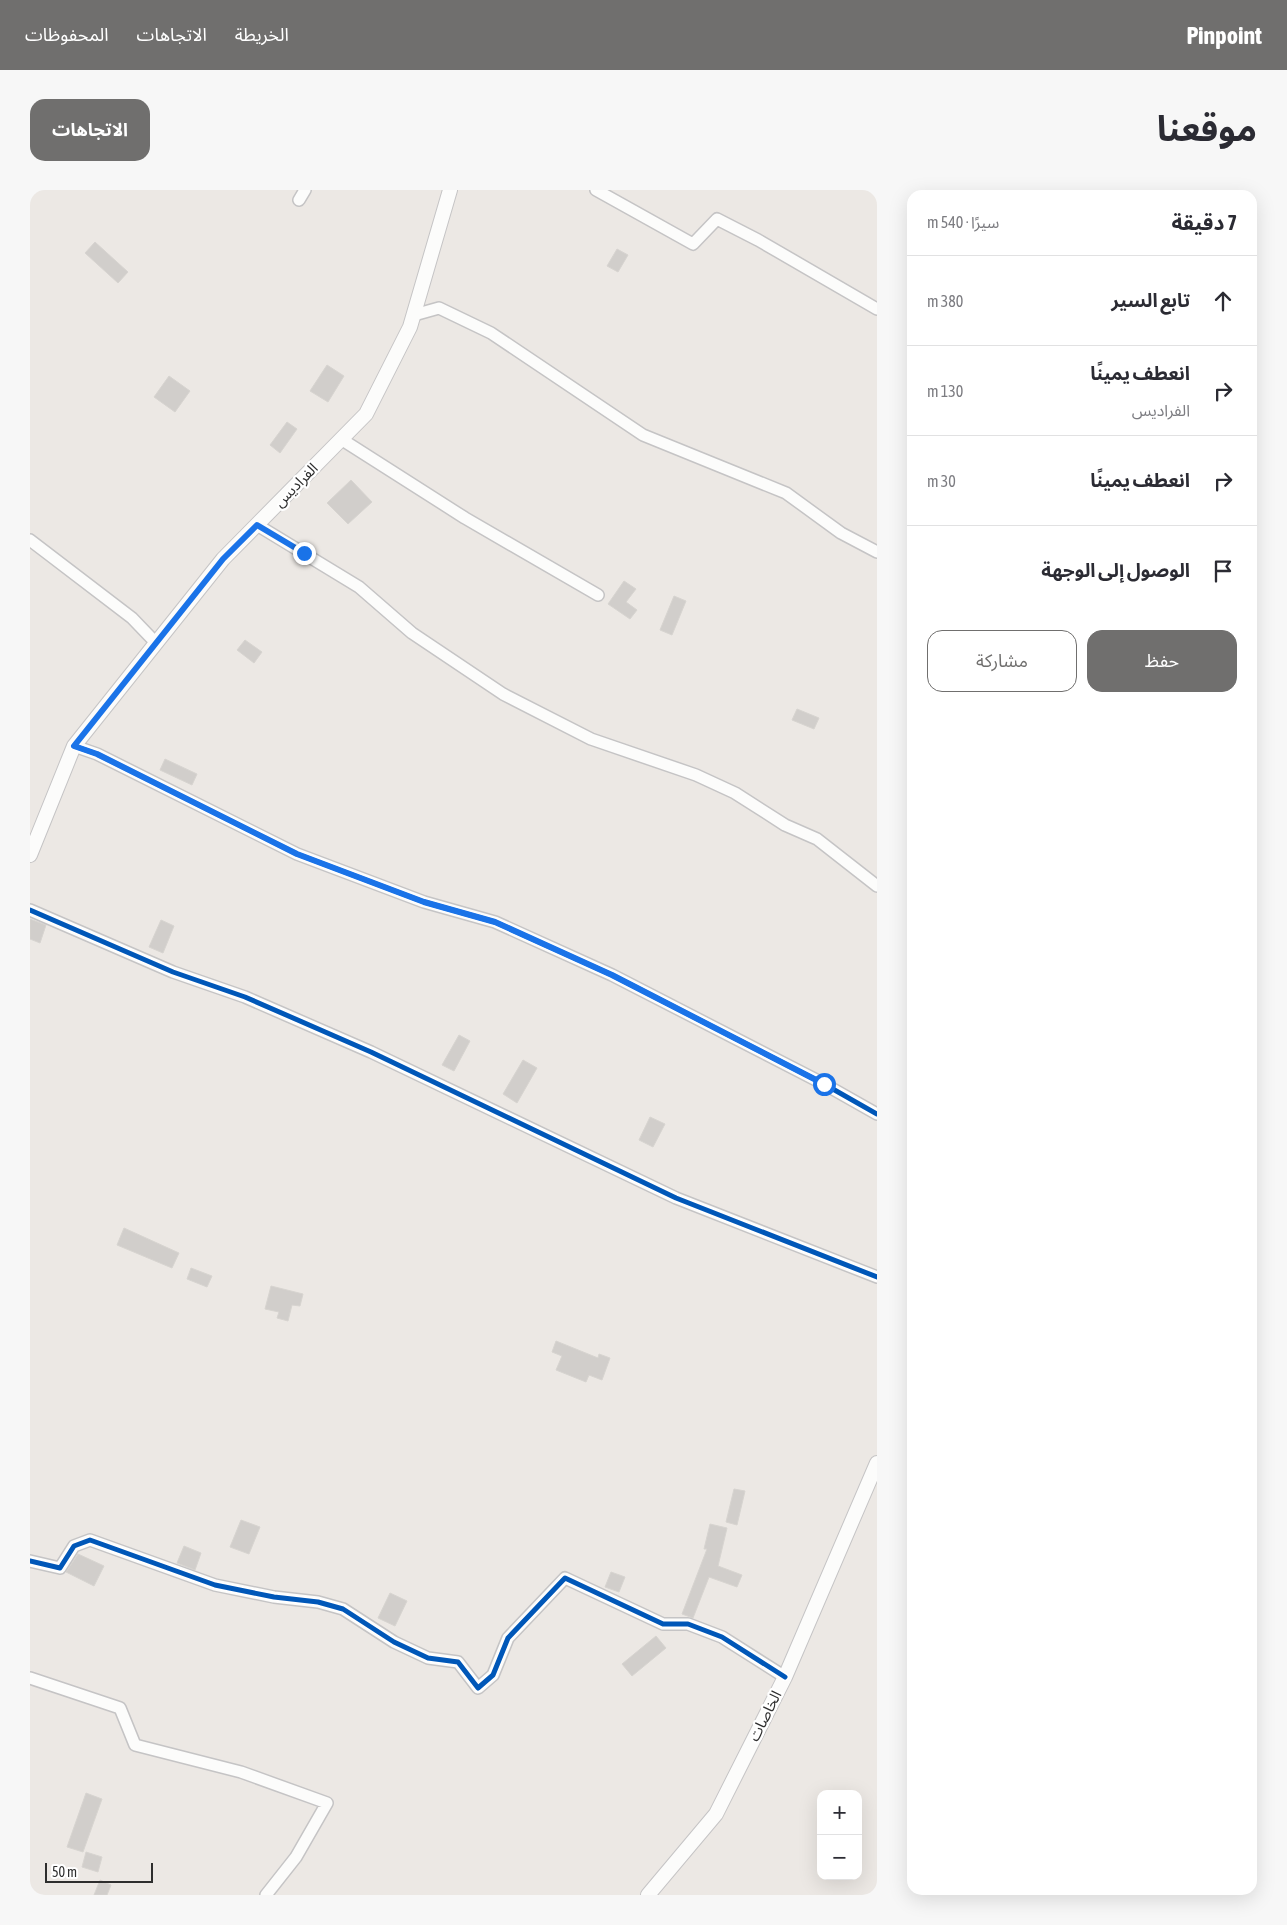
<!DOCTYPE html>
<html lang="ar">
<meta charset="utf-8">
<style>
body{margin:0;font-family:"Asap Condensed","Noto Sans Arabic",sans-serif;background:#f7f7f7;color:#2b2b33;direction:rtl}
.controls{position:absolute;right:15px;bottom:15px;display:grid;overflow:hidden;border-radius:10px;box-shadow:0 5px 20px #0002}
.controls button{width:45px;height:45px;display:grid;place-items:center;padding:0;border:0;border-bottom:1px solid #e1e1e2;background:#fff;color:#2b2b33;font:25px sans-serif}
.scale{position:absolute;left:15px;bottom:12px;width:108px;box-sizing:border-box;padding-left:5px;border:2px solid #2e2e2e;border-top:0;font-size:14px;line-height:18px;white-space:nowrap;color:#2e2e2e;-webkit-text-stroke:4px #fff;paint-order:stroke}
.stop{position:absolute;width:15px;height:15px;margin:-11px;border:4px solid #1a73e8;border-radius:50%;background:#fff}
.stop.end{background:#1a73e8;border-color:#fff;box-shadow:0 1px 5px #0008}
.list{margin:0;padding:0;list-style:none}
h2{display:flex;justify-content:space-between;align-items:center;height:65px;margin:0;padding:0 20px;font-size:21px}
h2 small{font-size:16px;font-weight:400;color:#7c7c81}
.list li{display:grid;grid-template-columns:32px 1fr auto;gap:15px;align-items:center;box-sizing:border-box;height:90px;padding:0 20px;border-top:1px solid #e1e1e2}
.list b{display:block;font-size:19px;white-space:nowrap}
.list p{margin:0;font-size:16px;white-space:nowrap;color:#7c7c81}
.list em{font-size:16px;font-style:normal;color:#7c7c81}
.actions{display:flex;gap:10px;padding:15px 20px}
.actions a{flex:1;padding:11px 0;border:1px solid #706f6e;border-radius:15px;text-align:center;font-size:18px;color:#706f6e}
.actions .main{background:#706f6e;color:#fff}
.icon{flex:none;width:28px;height:28px;fill:none;stroke:currentColor;stroke-width:2;stroke-linecap:round;stroke-linejoin:round}
.map{position:relative;flex:none;width:847px;height:1705px;overflow:hidden;direction:ltr;border-radius:15px}
header{display:flex;align-items:center;gap:30px;box-sizing:border-box;height:70px;padding:0 25px;background:#706f6e;color:#fff}
header strong{font-size:24px}
nav{display:flex;gap:28px;margin-inline-start:auto;font-size:18px}
.intro{display:flex;align-items:center;justify-content:space-between;box-sizing:border-box;height:120px;padding:0 30px}
h1{margin:0;font-size:35px}
.button{padding:12px 22px;border-radius:15px;background:#706f6e;color:#fff;font-size:18px;font-weight:700}
main{display:flex;gap:30px;padding:0 30px}
aside{flex:1;background:#fff;border-radius:15px;box-shadow:0 5px 20px #0002}
.map>svg:first-child{display:block}
.building{fill:#d1cecb;stroke:#d7d4d0}
.lines{fill:none;stroke-linecap:round;stroke-linejoin:round}
.minor-casing{stroke:#c5c4c5;stroke-width:14}
.tertiary-casing{stroke:#c5c4c5;stroke-width:16}
.minor{stroke:#fcfcfb;stroke-width:11}
.tertiary{stroke:#fcfcfb;stroke-width:14}
.cycleway-casing{stroke:#fff;stroke-width:8}
.cycleway{stroke:#0057b8;stroke-width:5}
.route{stroke:#1a73e8;stroke-width:6}
.labels{text-anchor:middle;stroke-width:4.5;stroke-linejoin:round;paint-order:stroke}
.street-label{font-size:15px;fill:#2e2e2e;stroke:#fff}
</style>
<header>
<strong>Pinpoint</strong>
<nav><a>الخريطة</a><a>الاتجاهات</a><a>المحفوظات</a></nav>
</header>
<div class="intro"><h1>موقعنا</h1><a class="button">الاتجاهات</a></div>
<main>
<aside>
<h2>7 دقيقة<small>سيرًا · 540 m</small></h2>
<ul class="list">
<li><svg class="icon" aria-label="ahead" viewBox="0 0 24 24"><path d="M12 20V5M6 11l6-6 6 6"/></svg><div><b>تابع السير</b></div><em>380 m</em></li>
<li><svg class="icon" aria-label="right" viewBox="0 0 24 24"><path d="M7 20v-9h11M14 6l5 5-5 5"/></svg><div><b>انعطف يمينًا</b><p>الفراديس</p></div><em>130 m</em></li>
<li><svg class="icon" aria-label="right" viewBox="0 0 24 24"><path d="M7 20v-9h11M14 6l5 5-5 5"/></svg><div><b>انعطف يمينًا</b></div><em>30 m</em></li>
<li><svg class="icon" aria-label="arrive" viewBox="0 0 24 24"><path d="M6 21V4h12l-3 4 3 4H6"/></svg><div><b>الوصول إلى الوجهة</b></div></li>
</ul>
<div class="actions"><a class="main">حفظ</a><a>مشاركة</a></div>
</aside>
<div class="map">
<svg width="847" height="1705" viewBox="0 0 847 1705">
<rect width="100%" height="100%" fill="#ece8e4"/>
<path class="building" d="M65,52L98,82L88,93L55,63Z
M587,59L598,65L588,82L577,76Z
M297,175L314,186L298,212L280,201Z
M139,186L160,201L145,222L124,207Z
M257,232L267,239L250,263L240,255Z
M321,290L342,312L318,334L297,313Z
M594,391L606,399L596,412L607,420L600,429L578,414Z
M644,406L656,411L642,445L630,440Z
M215,450L232,462L224,473L207,460Z
M767,519L789,528L784,539L762,530Z
M135,569L167,584L162,595L130,580Z
M0,729L16,735L10,753L0,749Z
M131,730L144,736L133,763L119,757Z
M429,845L440,851L424,881L412,875Z
M493,870L507,878L487,913L473,904Z
M620,927L635,934L623,957L609,950Z
M94,1038L149,1063L142,1078L87,1055Z
M161,1078L182,1086L177,1097L157,1089Z
M241,1096L273,1104L270,1116L262,1115L258,1131L247,1128L249,1122L235,1119Z
M526,1151L568,1168L569,1164L580,1168L572,1190L559,1185L556,1192L526,1180L532,1166L522,1162Z
M704,1299L715,1301L707,1335L696,1332Z
M211,1330L230,1337L219,1364L200,1357Z
M680,1334L697,1338L688,1376L712,1385L707,1397L679,1387L663,1428L652,1424L677,1359H674Z
M154,1356L171,1363L165,1380L147,1373Z
M48,1364L74,1376L64,1396L36,1382Z
M581,1382L595,1387L589,1402L575,1397Z
M360,1403L377,1411L365,1436L348,1428Z
M626,1446L636,1458L602,1486L592,1474Z
M56,1603L72,1609L53,1662L37,1657Z
M56,1662L72,1667L68,1682L52,1677Z
M70,1690L81,1695L77,1705H64Z"/>
<g class="lines">
<defs>
<path id="minor" d="M566,0L663,54L687,29L728,50L847,119
M269,10L275,0
M384,125L409,118L461,143L613,245L756,303L811,343L847,362
M311,249L435,328L568,405
M227,335L329,397L382,443L473,504L561,549L666,585L705,603L755,635L787,649L847,696
M0,350L102,428L126,453
M44,556L67,564L267,664L394,712L465,732L582,785L794,894L847,924
M0,720L143,782L215,807L341,862L646,1008L847,1087
M0,1371L30,1378L44,1356L60,1350L185,1395L244,1407L288,1412L313,1419L364,1452L398,1468L428,1472L448,1498L463,1485L478,1448L535,1388L633,1434H658L692,1447L755,1487
M0,1488L90,1518L105,1555L211,1582L297,1613L266,1667L236,1705"/>
<path id="tertiary" d="M0,665L44,556L193,369L336,224L380,137L420,0
M618,1705L686,1624L755,1487L847,1273"/>
</defs>
<use href="#minor" class="minor-casing"/>
<use href="#tertiary" class="tertiary-casing"/>
<use href="#minor" class="minor"/>
<use href="#tertiary" class="tertiary"/>
<defs>
<path id="cycleway" d="M44,556L67,564L267,664L394,712L465,732L582,785L794,894L847,924
M0,720L143,782L215,807L341,862L646,1008L847,1087
M0,1371L30,1378L44,1356L60,1350L185,1395L244,1407L288,1412L313,1419L364,1452L398,1468L428,1472L448,1498L463,1485L478,1448L535,1388L633,1434H658L692,1447L755,1487"/>
</defs>
<use href="#cycleway" class="cycleway-casing"/>
<use href="#cycleway" class="cycleway"/>
</g>
<g class="lines">
<path class="route" d="M274,363L227,335L193,369L44,556L67,564L267,664L394,712L465,732L582,785L794,894"/>
</g>
<g class="labels">
<g class="street-label">
<text transform="translate(266 295) rotate(-45)" y="5">الفراديس</text>
<text transform="translate(735 1526) rotate(-63)" y="5">الخاصات</text>
</g>
</g>
</svg>
<div class="controls">
<button>+</button>
<button>−</button>
</div>
<div class="scale">50 m</div>
<div class="stop" style="left:794px;top:894px"></div>
<div class="stop end" style="left:274px;top:363px"></div>
</div>
</main>
